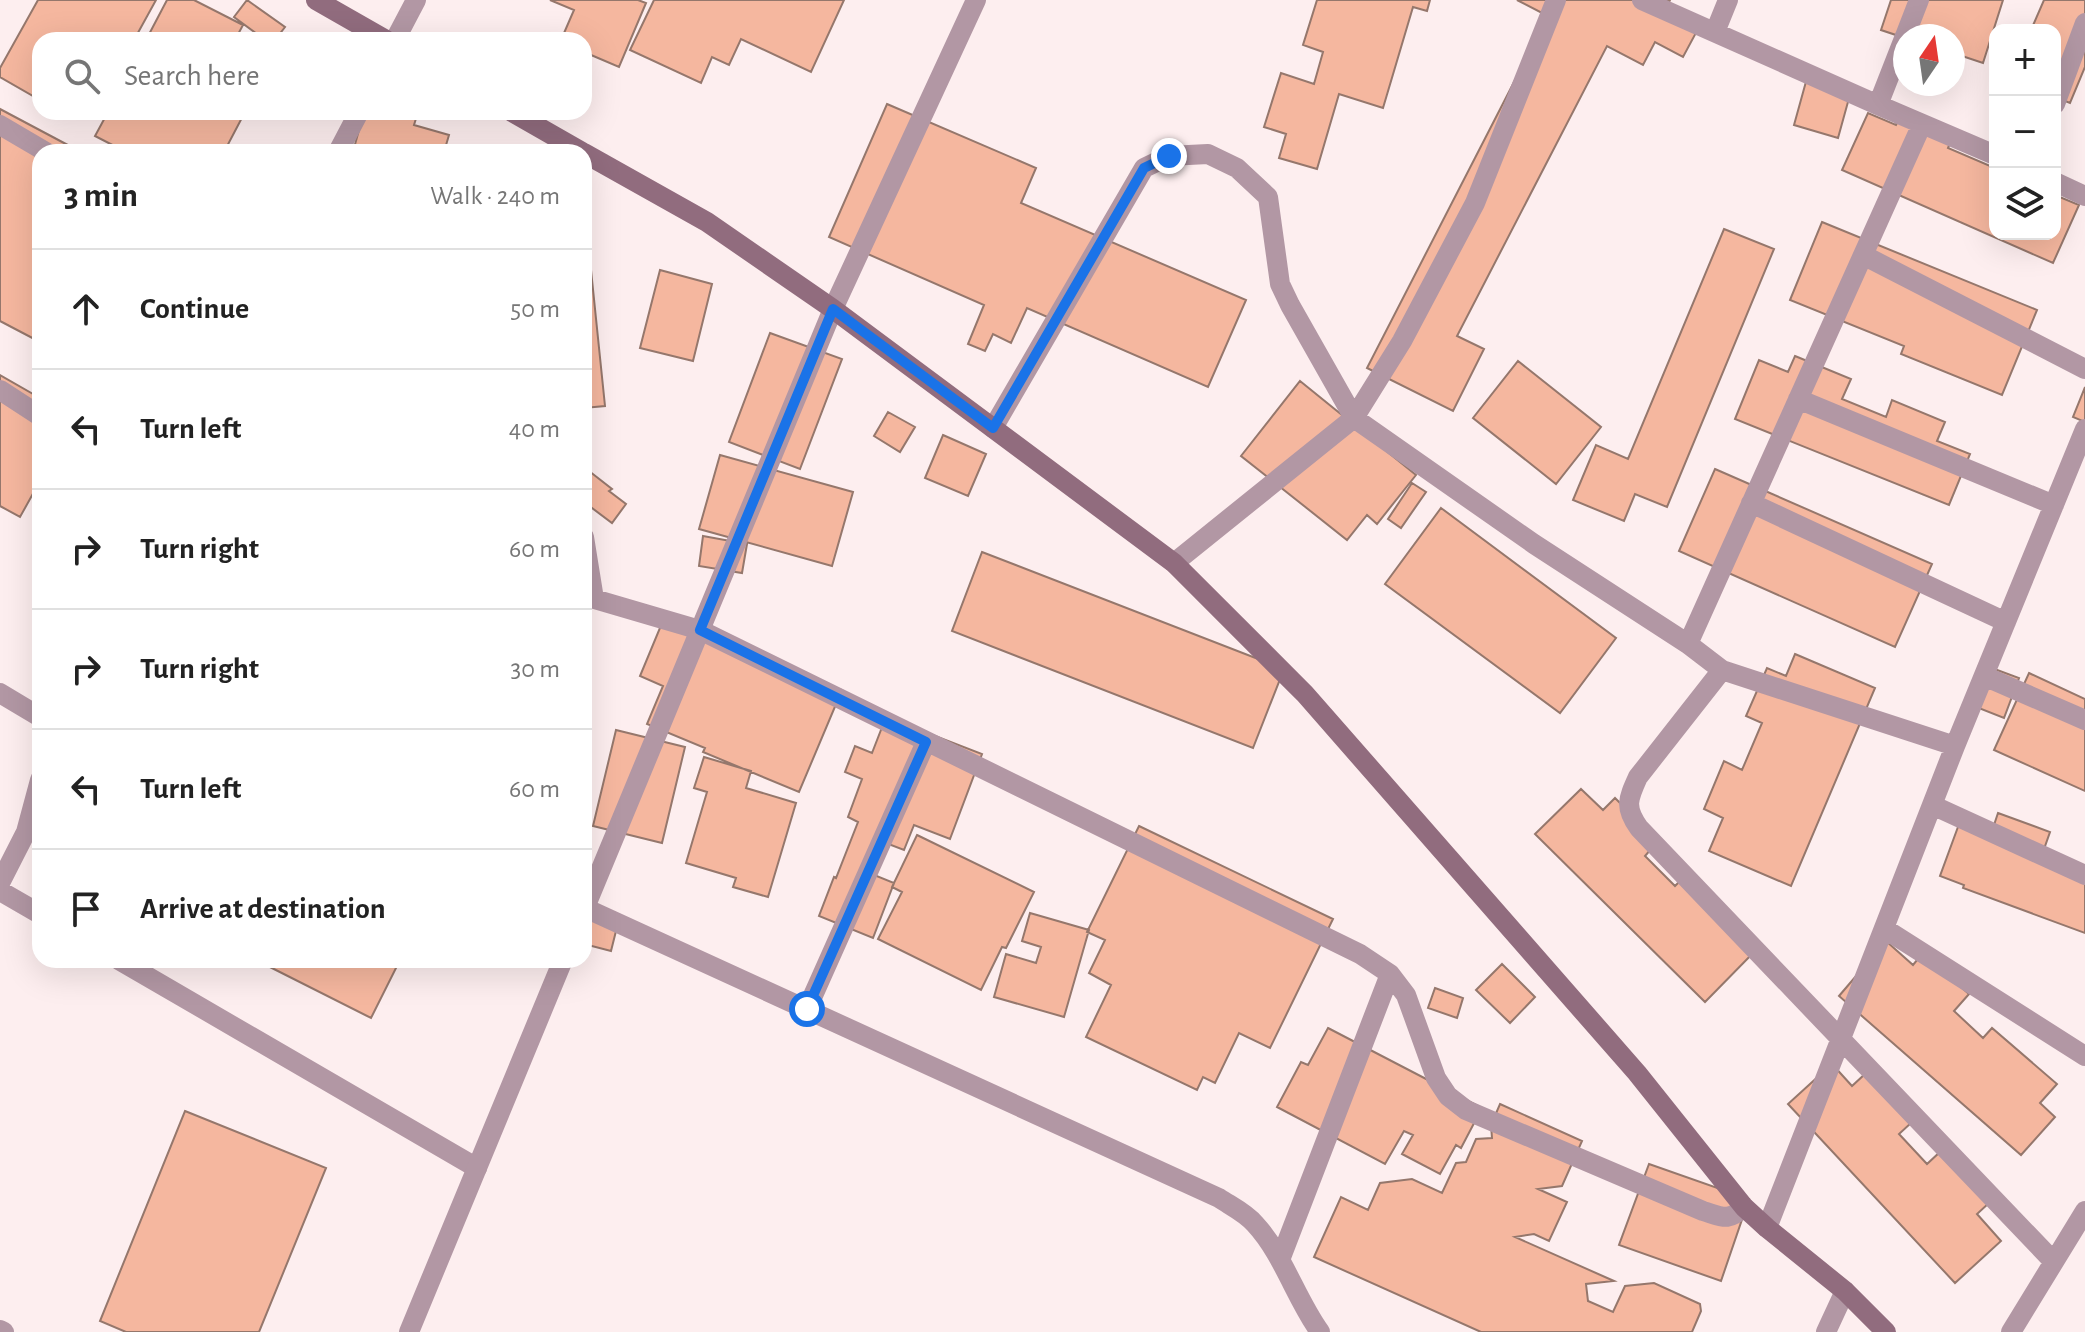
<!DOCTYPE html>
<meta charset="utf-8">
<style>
body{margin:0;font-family:"Alegreya Sans",sans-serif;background:#f2f2f2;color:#222}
.controls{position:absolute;right:24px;top:24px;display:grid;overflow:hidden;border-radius:16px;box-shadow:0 8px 32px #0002}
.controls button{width:72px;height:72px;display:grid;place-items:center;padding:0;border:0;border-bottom:2px solid #e0e0e0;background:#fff;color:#222;font:40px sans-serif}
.compass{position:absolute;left:1893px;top:24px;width:72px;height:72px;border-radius:50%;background:#fff;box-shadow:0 8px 32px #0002;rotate:13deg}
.stop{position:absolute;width:24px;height:24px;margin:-18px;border:6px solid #1a73e8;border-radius:50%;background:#fff}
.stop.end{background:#1a73e8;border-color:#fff;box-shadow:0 2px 8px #0008}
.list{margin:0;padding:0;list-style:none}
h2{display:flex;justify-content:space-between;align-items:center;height:104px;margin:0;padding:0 32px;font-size:34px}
h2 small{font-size:26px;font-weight:400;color:#767676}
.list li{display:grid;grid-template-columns:52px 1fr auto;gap:24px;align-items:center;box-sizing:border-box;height:120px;padding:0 32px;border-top:2px solid #e0e0e0}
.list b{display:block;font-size:30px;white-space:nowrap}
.list em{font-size:26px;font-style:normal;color:#767676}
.icon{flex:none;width:44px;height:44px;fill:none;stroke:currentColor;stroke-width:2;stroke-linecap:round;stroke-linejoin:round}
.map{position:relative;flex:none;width:2085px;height:1332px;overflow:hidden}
.search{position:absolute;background:#fff;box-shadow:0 8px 32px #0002;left:32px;top:32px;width:560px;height:88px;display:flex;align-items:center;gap:20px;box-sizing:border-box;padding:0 28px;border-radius:24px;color:#767676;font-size:30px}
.panel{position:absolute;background:#fff;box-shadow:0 8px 32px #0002;left:32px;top:144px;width:560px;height:824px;border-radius:24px}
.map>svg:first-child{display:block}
.building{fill:#f5b79f;stroke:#95776c;stroke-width:2}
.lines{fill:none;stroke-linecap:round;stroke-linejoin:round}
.minor{stroke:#b297a4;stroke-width:20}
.tertiary{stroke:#b297a4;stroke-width:20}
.secondary{stroke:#916c7e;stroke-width:20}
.route{stroke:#1a73e8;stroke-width:10}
</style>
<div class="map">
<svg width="2085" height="1332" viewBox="0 0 2085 1332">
<rect width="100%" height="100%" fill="#fdeeef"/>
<path class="building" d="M38,0H156L134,40H40V100L0,77V68Z
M167,0H194L243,25L235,40H146Z
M247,0L285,27L275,40H265L234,17Z
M550,0H638L646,3L619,67L584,52V40H561L574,10Z
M654,0H844L811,72L741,39L729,65L712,57L701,83L630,50Z
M1317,0H1430L1427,11L1413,7L1383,108L1339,94L1317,169L1279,158L1286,134L1264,127L1281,73L1314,84L1323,52L1303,45Z
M1517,0H1670L1664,12L1698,29L1683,57L1655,42L1643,65L1607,46L1457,336L1484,349L1453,411L1367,368L1548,16Z
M1891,0H2003L1983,63L1953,53V36H1905V38L1881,30Z
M2044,0H2085V67L2070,103L2055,97V30H2031Z
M1807,78L1851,91L1838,138L1794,125Z
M887,104L1036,168L1021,203L1246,300L1208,387L1027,308L1011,343L993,334L985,351L968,344L984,305L829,237Z
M1904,108L1955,131L1948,148L1990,166L1995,156V234H2055V195L2079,205L2053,263L1842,170L1868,113L1896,125Z
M0,109L81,152H40V342L0,321Z
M108,112H245L224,152H126L95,136Z
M364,112H418L414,125L449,135L444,152H369L354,148Z
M584,202L605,406L584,408Z
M1822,222L2037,310L2002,395L1901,354L1904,346L1790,300Z
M1724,229L1774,249L1667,507L1635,494L1624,521L1573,500L1596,445L1628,459Z
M660,270L712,284L693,361L640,348Z
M770,333L842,359L800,469L729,442Z
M1795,356L1851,379L1842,399L1886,417L1892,400L1945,422L1937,441L1970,454L1949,505L1735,419L1759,360L1788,372Z
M1518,361L1601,427L1556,484L1473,418Z
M0,375L40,398V481L20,517L0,506Z
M1300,381L1416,475L1377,524L1367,515L1347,540L1241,456Z
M2085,387V422L2073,417Z
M888,412L915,427L900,452L874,436Z
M943,435L986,454L968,496L925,478Z
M720,455L853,492L832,566L699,529Z
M1715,469L1932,564L1895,647L1679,551Z
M589,471L612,489L609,491L626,504L612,523L584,502V478Z
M1412,483L1426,492L1401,528L1388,519Z
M1441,508L1616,638L1560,713L1385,584Z
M703,536L747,544L742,573L699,566Z
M982,552L1284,669L1253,748L952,631Z
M662,623L842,690L799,792L703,752L705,748L647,724L663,686L640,676Z
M1795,654L1875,688L1791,886L1709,851L1723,818L1704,809L1724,761L1742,770L1762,723L1746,716L1767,668L1786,676Z
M1981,664L2019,678L2004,718L1966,703Z
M2029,673L2085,699V791L1994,750Z
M886,717L982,754L950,839L914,825L904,850L886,843L874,875L894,883L873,938L819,916L834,877L836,878L858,822L848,817L862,779L845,772L855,746L872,753Z
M616,730L685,747L662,843L593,826Z
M704,757L751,771L746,788L796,803L768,897L733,887L736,878L686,863L707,792L694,788Z
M1581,789L1603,810L1615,798L1658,841L1645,856L1675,886L1686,875L1759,947L1705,1002L1535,834Z
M1998,813L2050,832L2043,852L2085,867V933L1963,888L1964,885L1940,876L1962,816L1993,828Z
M1139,826L1333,919L1270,1048L1239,1033L1215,1083L1203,1077L1197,1090L1086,1037L1111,985L1089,973L1105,940L1087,932Z
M917,835L1034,892L1006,948L1002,947L981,990L878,939L902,892L892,887Z
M584,906L620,915L611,951L584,944Z
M1030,913L1089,930L1064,1017L994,997L1006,954L1036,963L1041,947L1022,941Z
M1886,941L1913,965L1922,954L1969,994L1954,1011L1983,1038L1992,1028L2057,1084L2040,1103L2055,1117L2021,1155L1839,996Z
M256,960H400L371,1018Z
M1502,964L1535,997L1510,1023L1476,990Z
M1435,988L1463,998L1457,1018L1428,1008Z
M1328,1028L1482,1108L1461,1148L1456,1145L1440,1174L1402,1154L1413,1135L1404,1131L1385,1164L1277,1107L1301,1062L1308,1065Z
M1832,1064L1852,1086L1865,1074L1911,1123L1899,1134L1927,1164L1941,1151L1989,1203L1977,1214L2001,1241L1955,1283L1788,1104Z
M1500,1104L1582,1141L1562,1186L1538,1189L1567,1202L1549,1241L1534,1234L1515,1237L1614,1281L1586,1284L1588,1301L1613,1312L1625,1286L1654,1283L1700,1304L1701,1311L1692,1332H1481L1314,1257L1341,1197L1368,1210L1380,1183L1412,1179L1442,1193L1456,1163L1466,1162L1476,1139L1492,1138L1491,1125Z
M185,1111L326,1168L259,1332H126L100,1321Z
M1649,1164L1749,1199L1721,1281L1619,1245Z"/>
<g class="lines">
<path class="minor" d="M1642,0L1878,105L1995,155
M1715,32L1728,0
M1905,36L1919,0
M395,40L416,0
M2055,104L2085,23
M1878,105L1905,36
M0,125L46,152
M338,152L359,112
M2055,182L2085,196
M1863,255L2085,369
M833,309L976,0
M0,390L40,416
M1798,399L2054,505
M993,428L1144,168L1169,156L1208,154L1237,168L1268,197L1280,284L1290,305L1354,418L1534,544L1688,644L1722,670L1955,746
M1751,503L2006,622
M584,537L594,599
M1174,563L1354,418L1402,341L1475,203L1556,0
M584,596L700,630L1360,954L1390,974L1406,995L1436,1078L1448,1096L1466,1110L1703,1211C1723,1217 1728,1222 1744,1207
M1688,644L1922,124
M1722,670L1638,777C1628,799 1624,807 1639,828L2053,1261
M1984,676L2085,720
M0,693L40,717
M1932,805L2085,875
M0,883L26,832L40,780
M0,891L40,914
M585,908L1219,1198C1231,1206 1246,1213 1255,1224C1283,1254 1296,1299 1320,1332
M1885,929L2085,1056
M119,960L477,1168
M807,1009L926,742
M1767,1228L1955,746L2085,429
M1280,1260L1390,974
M0,1330L4,1332
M1826,1332L1845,1291
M2011,1332L2085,1211"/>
<path class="tertiary" d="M584,910L833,309
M409,1332L563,960"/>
<path class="secondary" d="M316,0L386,40
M512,112L582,152
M584,153L707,222L833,309L1174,563L1305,694L1637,1073L1744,1207L1767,1228L1845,1291L1886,1332"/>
</g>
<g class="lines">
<path class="route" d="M807,1009L926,742L700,630L833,309L993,428L1144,168L1169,156"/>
</g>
</svg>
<div class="controls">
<button>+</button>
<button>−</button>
<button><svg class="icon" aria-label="layers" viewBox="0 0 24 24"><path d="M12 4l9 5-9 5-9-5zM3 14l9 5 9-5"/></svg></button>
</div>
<svg class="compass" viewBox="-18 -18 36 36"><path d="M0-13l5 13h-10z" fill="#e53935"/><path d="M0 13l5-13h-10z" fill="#767676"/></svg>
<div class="stop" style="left:807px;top:1009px"></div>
<div class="stop end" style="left:1169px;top:156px"></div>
<div class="search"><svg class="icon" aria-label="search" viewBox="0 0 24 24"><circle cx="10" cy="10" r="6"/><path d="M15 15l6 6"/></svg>Search here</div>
<section class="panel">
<h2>3 min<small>Walk · 240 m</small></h2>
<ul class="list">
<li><svg class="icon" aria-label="ahead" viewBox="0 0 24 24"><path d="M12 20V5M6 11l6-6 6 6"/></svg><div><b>Continue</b></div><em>50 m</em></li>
<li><svg class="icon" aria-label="left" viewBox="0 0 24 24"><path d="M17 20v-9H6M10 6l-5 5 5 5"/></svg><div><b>Turn left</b></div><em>40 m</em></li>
<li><svg class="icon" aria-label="right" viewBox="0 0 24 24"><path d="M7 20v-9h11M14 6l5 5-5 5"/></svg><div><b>Turn right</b></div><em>60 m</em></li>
<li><svg class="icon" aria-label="right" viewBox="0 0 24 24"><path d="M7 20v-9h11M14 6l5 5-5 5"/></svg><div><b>Turn right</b></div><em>30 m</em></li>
<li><svg class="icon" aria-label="left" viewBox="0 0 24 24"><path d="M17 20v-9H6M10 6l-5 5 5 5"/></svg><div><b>Turn left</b></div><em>60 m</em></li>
<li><svg class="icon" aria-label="arrive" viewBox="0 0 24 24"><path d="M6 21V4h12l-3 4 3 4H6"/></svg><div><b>Arrive at destination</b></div></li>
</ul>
</section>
</div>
